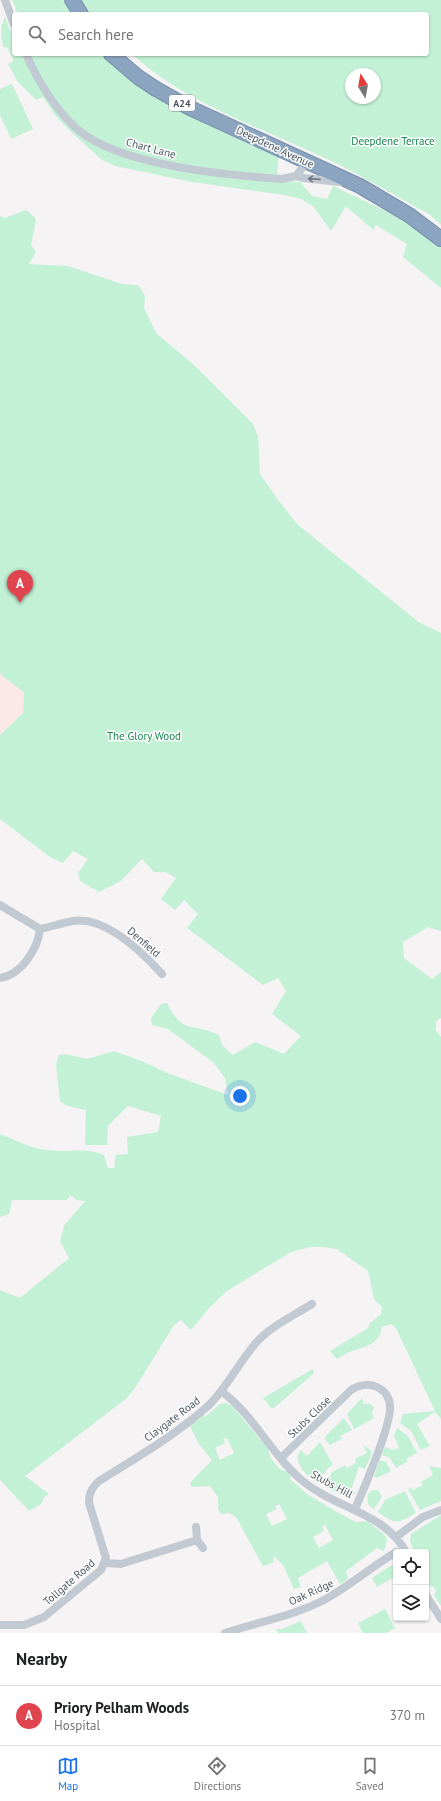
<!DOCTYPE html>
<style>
body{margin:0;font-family:"PT Sans",sans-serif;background:#f2f2f2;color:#202124}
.controls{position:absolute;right:12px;bottom:12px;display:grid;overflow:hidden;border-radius:4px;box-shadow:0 1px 3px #0004}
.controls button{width:36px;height:36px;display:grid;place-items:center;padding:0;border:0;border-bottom:1px solid #e0e0e0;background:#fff;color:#202124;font:20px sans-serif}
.compass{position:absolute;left:345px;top:68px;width:36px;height:36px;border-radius:50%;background:#fff;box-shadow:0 1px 3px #0004;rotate:349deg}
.you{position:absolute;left:240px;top:1096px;width:14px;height:14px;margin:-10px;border:3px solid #fff;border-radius:50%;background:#1a73e8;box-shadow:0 0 0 6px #1a73e833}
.badge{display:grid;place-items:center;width:26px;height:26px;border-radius:50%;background:#1a73e8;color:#fff;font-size:13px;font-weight:700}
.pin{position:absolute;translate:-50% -33px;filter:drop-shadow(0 1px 2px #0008)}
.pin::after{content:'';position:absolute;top:21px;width:14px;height:12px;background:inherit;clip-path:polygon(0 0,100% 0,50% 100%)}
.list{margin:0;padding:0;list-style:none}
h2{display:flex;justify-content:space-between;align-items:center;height:52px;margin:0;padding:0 16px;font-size:17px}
h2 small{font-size:13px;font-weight:400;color:#757577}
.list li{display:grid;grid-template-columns:26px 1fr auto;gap:12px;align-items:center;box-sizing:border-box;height:60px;padding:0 16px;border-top:1px solid #e0e0e0}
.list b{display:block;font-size:15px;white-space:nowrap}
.list p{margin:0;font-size:13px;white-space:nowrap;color:#757577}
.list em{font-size:13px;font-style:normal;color:#757577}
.icon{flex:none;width:22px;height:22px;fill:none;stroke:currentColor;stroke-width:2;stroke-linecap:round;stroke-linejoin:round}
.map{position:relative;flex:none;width:441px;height:1633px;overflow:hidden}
.search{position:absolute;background:#fff;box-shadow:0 1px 3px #0004;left:12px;right:12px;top:12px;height:44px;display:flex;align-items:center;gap:10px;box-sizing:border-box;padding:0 14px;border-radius:4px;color:#757577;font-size:15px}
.sheet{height:112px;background:#fff}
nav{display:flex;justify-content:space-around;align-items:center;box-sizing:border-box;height:56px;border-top:1px solid #e0e0e0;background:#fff;font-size:11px;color:#757577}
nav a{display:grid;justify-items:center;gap:2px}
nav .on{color:#1a73e8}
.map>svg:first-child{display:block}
.medical{fill:#fce8e6}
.green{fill:#c3f1d5;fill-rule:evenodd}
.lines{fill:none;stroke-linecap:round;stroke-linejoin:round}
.highway-casing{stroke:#7690ad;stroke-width:16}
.street{stroke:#c1cad2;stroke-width:8}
.highway{stroke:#8ba5c1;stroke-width:14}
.oneway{stroke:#6e7983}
.labels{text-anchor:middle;stroke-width:3;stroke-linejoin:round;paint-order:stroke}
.shield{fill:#fff;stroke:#808990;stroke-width:1}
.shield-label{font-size:10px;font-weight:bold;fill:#4a5661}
.park-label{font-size:11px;fill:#17864f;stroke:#fff}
.street-label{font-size:11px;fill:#4a5661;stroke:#fff}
</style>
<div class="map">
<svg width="441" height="1633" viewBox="0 0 441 1633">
<rect width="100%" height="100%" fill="#f5f3f3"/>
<path class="medical" d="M0,672L1,675L24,692L23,713L0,735Z"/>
<path class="green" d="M12,0H63L71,14H18Z
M79,0H441V225L429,214C395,196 362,175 327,159C262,128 185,103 132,54H427V14H88ZM351,74H375V98H351Z
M5,17L10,30L14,29V54H104C119,69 134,85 153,96C193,121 239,134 279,157L277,171L278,182H300L312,196L327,199L333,186L388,212L441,244V288L403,257L407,244L376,225L373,230L346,206L331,231L313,206L301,199L285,195L192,182L115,166L102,160L68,129L55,115L43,97L36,100L18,82L8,64L14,61L7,47L4,48C0,37 0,27 5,17Z
M12,84L33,129L11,139L0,115V89Z
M27,210L36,219L31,245L36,252L29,264L68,266L122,284L138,285L145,296L144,308L156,333L194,365L253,424L258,437L260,474L278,500L298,525L420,623L441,633V931L428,927L403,942L404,958L432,979L441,972V1018L436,1021V1030L441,1037V1419L435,1412L417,1424L430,1446L421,1450L411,1431L400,1423L403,1414L435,1411L396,1328L391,1324L382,1327C379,1345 366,1346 352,1351C347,1352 342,1356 337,1359L330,1351L368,1328L370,1323L381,1314L382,1307L374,1299L368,1271L337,1249L324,1247H311L291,1252L227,1291L208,1309L191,1330L181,1320L174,1325L135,1388L127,1398L25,1476L49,1494L44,1497L41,1504L29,1511L0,1480V1290L20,1298L69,1258L60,1241L64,1226L85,1201L77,1200L70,1195L67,1200H12L9,1214L0,1217V1134C15,1140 30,1148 46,1150C66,1153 86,1147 104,1155L108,1168H114L116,1155L128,1154L127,1137L158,1132L161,1116L128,1106L108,1126L107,1145H85L86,1110L67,1106L60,1101L56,1065L59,1055L65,1054L87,1059L114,1051L149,1064L167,1073L228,1095L225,1078L214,1063L168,1029L152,1025L151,1018L161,1004L167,1003C182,1035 192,1022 219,1035L222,1045L233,1055L255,1042L284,1054L301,1036L272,1014L286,991L278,978L263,985L187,928L198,914L184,900L175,910L161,899L176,878L166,872H154L142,859L121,881L99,892L80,881L78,873L88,859L73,851L63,863L50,857L0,819V735L23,713L24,692L1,675L0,672V216L4,218Z
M313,1369L314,1373L274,1408H271L263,1398Z
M362,1398L364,1404C369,1403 371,1403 374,1408L372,1414L374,1418L354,1429L347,1414Z
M227,1403L233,1407L268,1449L271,1459L281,1470L288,1471L291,1475L290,1479L307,1494L335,1511L356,1522L367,1521L384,1534L387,1540L384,1551L377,1548L346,1571L348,1579L340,1584L327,1561L298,1578L301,1587L294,1589L283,1565L274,1556L273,1563L263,1566L236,1517L229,1513L221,1514L218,1509V1497L210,1486L192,1487L190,1483L212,1460L199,1444L190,1426L204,1415L205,1417L220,1404ZM227,1438L234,1453L220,1460L215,1448L225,1443L223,1439ZM279,1504L287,1519L272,1526L266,1514L277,1509L275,1506ZM325,1525L333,1540L319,1548L313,1537L324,1531L322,1526Z
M344,1418L352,1430L340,1436L342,1439L330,1445L324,1438Z
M397,1428L408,1436L417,1453L406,1459L408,1461L396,1468L390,1458L382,1455L385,1447L394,1450L399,1448L394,1435Z
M320,1442L333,1465L328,1468L318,1483C308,1476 299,1470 297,1457L301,1450L307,1456Z
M363,1445L371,1450V1455L365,1469L359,1467L351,1490L356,1492C348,1502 334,1491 324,1486L332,1472L345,1465L347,1468L356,1463L355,1459L367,1453Z
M380,1460L386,1462L391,1471L377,1478L374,1476Z
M429,1466L441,1468V1501L420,1510L408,1489L411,1487L413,1490L423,1485L421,1482L433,1475Z
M373,1490H378L382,1497L374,1509C367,1505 367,1501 368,1494Z
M405,1491L416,1513C397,1524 396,1525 378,1512L385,1500Z
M441,1515V1606L434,1595L436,1591L434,1587L429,1586L426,1579V1552H414L410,1540L411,1534Z
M396,1564V1576L377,1587L372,1578L390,1566Z
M385,1609L395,1628L386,1633H363L358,1623Z
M301,1621L307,1633H278L276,1629H282Z"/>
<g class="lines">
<defs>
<path id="highway" d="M72,0L81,14
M111,54L138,77L156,89L190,108L360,186L409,215L441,239"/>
</defs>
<use href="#highway" class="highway-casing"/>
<path class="street" d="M5,0L14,25
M26,54C38,81 55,109 77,129C120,166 226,175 282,179L296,176L307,162
M296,176L303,178L340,182
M0,905L40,929
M40,929C51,927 61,923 73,921C106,916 142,952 162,974
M0,978C21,975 38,949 40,929
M221,1391C254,1415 272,1456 304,1482C337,1509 384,1512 406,1552
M281,1458L351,1390C358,1385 369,1383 377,1387C385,1391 390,1398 390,1407C391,1425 364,1489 355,1509
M196,1527L197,1540L203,1548
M396,1537L423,1517L441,1510
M105,1563L121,1564L197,1540
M426,1595L441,1619
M0,1625H24L44,1617L101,1570L106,1558L89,1503C89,1492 92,1488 99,1481C136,1458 176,1435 209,1405C227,1387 238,1364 255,1344C269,1327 293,1316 312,1304
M225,1633C258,1622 293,1616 324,1600C350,1586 371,1567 396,1552"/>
<use href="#highway" class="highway"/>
</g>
<defs><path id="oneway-shaft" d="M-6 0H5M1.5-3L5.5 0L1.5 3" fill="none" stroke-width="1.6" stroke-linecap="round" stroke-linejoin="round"/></defs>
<use class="oneway" href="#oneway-shaft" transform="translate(314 179) rotate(-176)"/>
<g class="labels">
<rect class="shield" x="169" y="95" width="26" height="16" rx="3"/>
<g class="shield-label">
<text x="182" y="107">A24</text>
</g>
<g class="park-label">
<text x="393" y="145">Deepdene Terrace</text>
<text x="144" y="740">The Glory Wood</text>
</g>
<g class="street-label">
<text transform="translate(275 147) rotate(25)" y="4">Deepdene Avenue</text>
<text transform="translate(151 148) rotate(15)" y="4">Chart Lane</text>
<text transform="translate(144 942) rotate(41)" y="4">Denfield</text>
<text transform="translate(309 1417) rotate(-44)" y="4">Stubs Close</text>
<text transform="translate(172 1419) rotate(-37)" y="4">Claygate Road</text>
<text transform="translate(332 1484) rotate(29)" y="4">Stubs Hill</text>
<text transform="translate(69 1582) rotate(-41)" y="4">Tollgate Road</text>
<text transform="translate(311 1592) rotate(-25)" y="4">Oak Ridge</text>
</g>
</g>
</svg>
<div class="controls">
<button><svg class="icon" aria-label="locate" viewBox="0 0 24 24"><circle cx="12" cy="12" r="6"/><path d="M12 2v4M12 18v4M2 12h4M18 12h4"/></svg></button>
<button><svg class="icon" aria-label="layers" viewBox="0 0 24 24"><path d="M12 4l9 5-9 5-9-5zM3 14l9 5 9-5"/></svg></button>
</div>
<svg class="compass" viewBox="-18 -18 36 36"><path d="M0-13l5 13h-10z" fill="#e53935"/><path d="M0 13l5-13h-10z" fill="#757577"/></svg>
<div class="you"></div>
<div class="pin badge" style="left:20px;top:603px;background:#e0444e">A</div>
<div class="search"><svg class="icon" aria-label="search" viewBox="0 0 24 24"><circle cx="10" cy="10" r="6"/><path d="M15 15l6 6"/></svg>Search here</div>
</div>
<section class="sheet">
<h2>Nearby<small></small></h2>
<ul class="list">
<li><span class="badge" style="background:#e0444e">A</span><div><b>Priory Pelham Woods</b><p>Hospital</p></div><em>370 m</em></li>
</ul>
</section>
<nav>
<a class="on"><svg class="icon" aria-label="map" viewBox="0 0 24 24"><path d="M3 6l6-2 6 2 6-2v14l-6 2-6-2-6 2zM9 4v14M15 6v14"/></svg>Map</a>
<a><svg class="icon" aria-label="directions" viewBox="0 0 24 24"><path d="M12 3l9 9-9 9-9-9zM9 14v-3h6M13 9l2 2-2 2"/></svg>Directions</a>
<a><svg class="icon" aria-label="saved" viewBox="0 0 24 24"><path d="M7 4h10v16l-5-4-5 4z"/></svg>Saved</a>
</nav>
